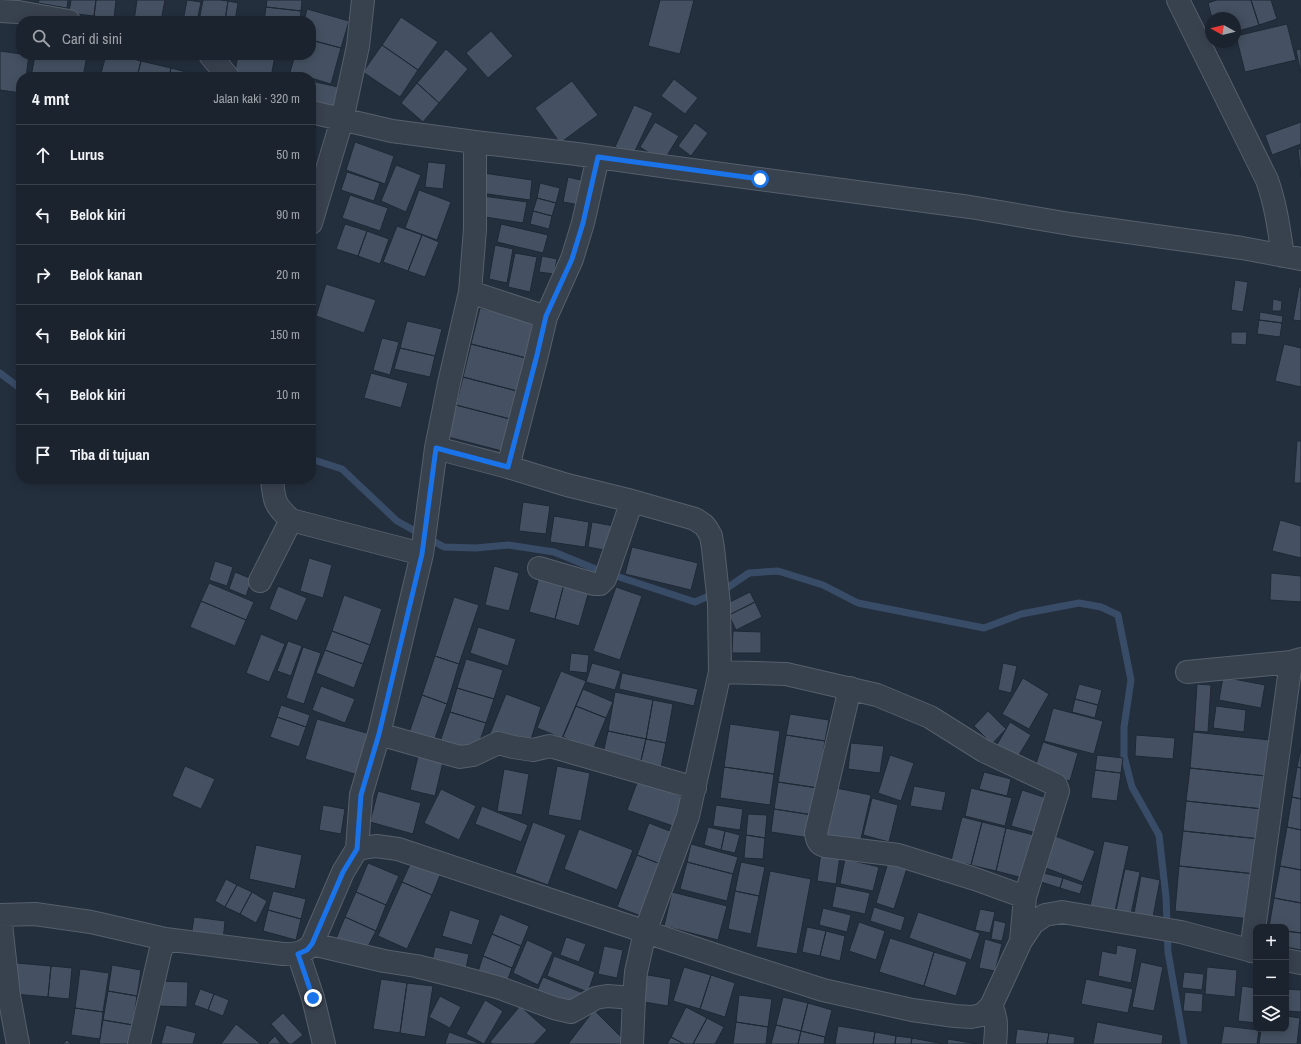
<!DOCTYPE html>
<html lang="id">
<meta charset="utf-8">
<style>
body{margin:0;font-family:"Archivo Narrow",sans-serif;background:#282f3a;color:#f1f3f6}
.controls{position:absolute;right:12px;bottom:12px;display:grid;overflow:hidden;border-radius:8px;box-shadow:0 2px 10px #0003}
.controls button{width:36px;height:36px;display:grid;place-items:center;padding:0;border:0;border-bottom:1px solid #39404a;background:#1b232e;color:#f1f3f6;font:20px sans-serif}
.compass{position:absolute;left:1205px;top:12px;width:36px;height:36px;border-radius:50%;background:#1b232e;box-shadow:0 2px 10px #0003;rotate:278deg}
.stop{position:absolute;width:12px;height:12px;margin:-9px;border:3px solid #1a73e8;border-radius:50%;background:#fff}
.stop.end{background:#1a73e8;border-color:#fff;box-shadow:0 1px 4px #0008}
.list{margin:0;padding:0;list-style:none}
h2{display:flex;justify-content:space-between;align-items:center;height:52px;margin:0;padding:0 16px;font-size:17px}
h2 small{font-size:13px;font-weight:400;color:#a0a4aa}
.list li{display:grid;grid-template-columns:26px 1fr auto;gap:12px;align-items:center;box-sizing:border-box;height:60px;padding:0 16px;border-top:1px solid #39404a}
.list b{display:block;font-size:15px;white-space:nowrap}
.list em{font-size:13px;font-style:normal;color:#a0a4aa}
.icon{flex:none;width:22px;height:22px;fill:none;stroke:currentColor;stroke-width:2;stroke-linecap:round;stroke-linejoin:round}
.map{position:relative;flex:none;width:1301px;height:1044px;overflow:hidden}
.search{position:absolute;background:#1b232e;box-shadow:0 2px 10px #0003;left:16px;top:16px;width:300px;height:44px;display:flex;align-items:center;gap:10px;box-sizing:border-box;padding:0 14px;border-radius:16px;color:#a0a4aa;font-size:15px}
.panel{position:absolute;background:#1b232e;box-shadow:0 2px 10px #0003;left:16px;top:72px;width:300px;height:412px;border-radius:16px}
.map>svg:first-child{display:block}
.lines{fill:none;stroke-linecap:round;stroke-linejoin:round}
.stream{stroke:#394c67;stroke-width:7}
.building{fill:#455162;stroke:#1f2835}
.minor-casing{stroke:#565f6c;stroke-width:24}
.minor{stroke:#38414e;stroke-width:22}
.route{stroke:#1a73e8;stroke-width:5}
</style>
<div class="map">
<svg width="1301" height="1044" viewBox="0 0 1301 1044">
<rect width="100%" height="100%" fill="#242f3e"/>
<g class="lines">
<path class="stream" d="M0,373L21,389
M311,459L342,469L397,521L444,547L476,548L508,545L554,552L598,570L695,602L727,588L749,573L778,571L823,585L858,603L984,628L1021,614L1079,603L1101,607L1118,615L1131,680L1124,727V756L1132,787L1159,835L1166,897L1168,952L1184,1044"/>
</g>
<path class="building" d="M39,0H68L67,8L38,3Z
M71,0H96L94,16L69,13Z
M96,0H116L114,19L94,16Z
M137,0H165L161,21H134Z
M187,0L201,2L197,21H183Z
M203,0H220L228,1L225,21H199Z
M267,0H302L301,11L266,7Z
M660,0H694L680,54L648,46Z
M1217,0H1251L1259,25L1235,32V18H1212L1208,3Z
M1251,0H1271L1277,19L1259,25Z
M228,1L238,3L235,21H225Z
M266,7L301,11L300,21H264Z
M307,9L349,21L341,48L311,40V21H304Z
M401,17L438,42L418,70L382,45Z
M1287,24L1296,60L1245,72L1236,36Z
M491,31L513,56L488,78L466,53Z
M311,40L341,48L331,84L311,78V77L290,72L295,55H311Z
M382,45L418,70L400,97L363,72Z
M446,49L468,69L439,103L417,83Z
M1301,49V73L1296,50Z
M0,51L21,54V55H29L26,77H21V93L0,90Z
M35,55H87L83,77H31Z
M106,55H117L141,61L137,77H100Z
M238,55L275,56L271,77H234Z
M141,61L171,68L169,77H137Z
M171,68L205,77H169Z
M276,74L291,77H276Z
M674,79L698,98L685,114L661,96Z
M311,81L338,87L333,110L311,105Z
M572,81L598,115L560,143L535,108Z
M417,83L439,103L423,122L401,103Z
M634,105L653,113L633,155L615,147Z
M655,122L679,136L663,162L640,147Z
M1301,122V144L1272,155L1265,135Z
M695,123L708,133L691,156L678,146Z
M355,142L394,156L385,184L346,170Z
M1298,149H1301V177Z
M428,162L446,164L443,189L425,187Z
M396,165L421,175L406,212L381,201Z
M347,172L380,183L374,201L341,190Z
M483,173L532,180L530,200L481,193Z
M568,177L585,181L580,205L563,202Z
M540,183L560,188L556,203L537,198Z
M419,190L451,202L437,240L405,228Z
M350,195L388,208L380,231L342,218Z
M483,196L527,202L523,223L479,216Z
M537,198L556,203L552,216L533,211Z
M533,211L552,216L549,229L530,224Z
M345,224L367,231L358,256L336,249Z
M501,224L548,235L543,253L497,242Z
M397,226L422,235L408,271L383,262Z
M367,231L389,239L380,264L358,256Z
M422,235L439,242L425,277L408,271Z
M495,245L513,249L507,283L489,279Z
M515,253L537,257L530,292L508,287Z
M542,256L557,259L554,274L539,272Z
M1235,280L1248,282L1243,312L1231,310Z
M326,284L376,300L364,333L316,316Z
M1299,287H1301V321L1293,320Z
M1273,299L1282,301L1281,311H1272Z
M480,308L535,322L526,358L471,344Z
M1260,312L1283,316L1282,323L1259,320Z
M1259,320L1282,323L1280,337L1257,334Z
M407,321L442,329L435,356L400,348Z
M1231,332H1247L1246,345L1231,344Z
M382,338L399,342L390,375L373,370Z
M471,344L526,358L517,391L463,377Z
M1284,344L1301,348V387L1275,381Z
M400,348L435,356L430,377L394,369Z
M371,373L408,383L401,408L364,398Z
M463,377L517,391L510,419L456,405Z
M456,405L510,419L502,451L448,437Z
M1297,441H1301V483H1294Z
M523,502L550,506L546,534L519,531Z
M554,516L589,522L585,547L550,542Z
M1280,520L1301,526V558L1272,551Z
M592,522L614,526L610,551L588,547Z
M632,547L698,563L691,590L625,574Z
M309,558L332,565L323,598L300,591Z
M215,561L233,567L227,586L209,580Z
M494,566L519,573L509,611L485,605Z
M235,572L252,579L246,596L229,589Z
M1271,573L1301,576V602L1270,600Z
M539,577L564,584L555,619L529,612Z
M209,583L254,602L246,620L201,601Z
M564,584L589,591L579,626L555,619Z
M278,586L307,598L297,621L269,609Z
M616,587L642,596L620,660L593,651Z
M750,592L755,602L729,615L724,605Z
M344,595L382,609L370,645L332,631Z
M454,597L479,605L459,664L435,656Z
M201,601L246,620L235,646L190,627Z
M755,602L762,617L736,630L729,615Z
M478,627L516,639L508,666L470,653Z
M332,631L370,645L363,664L325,650Z
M733,631L761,632V653H732Z
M261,634L285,644L269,682L246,673Z
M288,641L302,646L291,676L277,671Z
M303,647L321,653L304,704L286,698Z
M325,650L363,664L354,688L316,673Z
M571,653L589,655L587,673L569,671Z
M435,656L459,664L447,704L422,695Z
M466,659L503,670L494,699L457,688Z
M592,663L621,671L615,690L586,682Z
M1003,663L1017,666L1011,693L998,690Z
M561,671L586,681L562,738L537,728Z
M622,673L698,689L694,706L619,689Z
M1223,677L1265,685L1261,708L1219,700Z
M1023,678L1049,694L1029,729L1002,714Z
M1079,684L1102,690L1098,705L1075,699Z
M1197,684L1211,685L1208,732L1194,731Z
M321,686L355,699L345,723L312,710Z
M457,688L494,699L486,723L450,712Z
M583,689L613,702L606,718L576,706Z
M615,692L653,700L646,739L608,731Z
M506,694L541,707L529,746L489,736Z
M422,695L447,704L432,747L407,739Z
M1075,699L1098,705L1095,718L1072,712Z
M653,700L673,704L666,743L646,739Z
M281,705L310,715L306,727L277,717Z
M576,706L606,718L593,750L563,737Z
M1216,706L1246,710L1244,732L1213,728Z
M1053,708L1103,721L1094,754L1044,741Z
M988,711L1006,729L992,744L974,726Z
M450,712L486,723L476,752L440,742Z
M790,714L829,720L825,741L786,735Z
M277,717L306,727L299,747L270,737Z
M317,719L370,734L358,775L305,759Z
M1010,722L1031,735L1016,760L995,748Z
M730,724L780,731L774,774L724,767Z
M608,731L646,739L639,769L602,758Z
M1193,732L1270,740L1266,776L1190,768Z
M786,735L825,741L818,788L778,782Z
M1136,735L1175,738L1173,759L1135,756Z
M646,739L666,743L660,773L639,769Z
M1043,742L1078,753L1070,781L1034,770Z
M851,743L884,746L880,773L848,769Z
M1301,748V768L1297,767Z
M890,755L914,763L901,801L878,793Z
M1097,755L1123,758L1121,773L1095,770Z
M418,756L443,762L435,796L410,790Z
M185,766L215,779L201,809L172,796Z
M557,766L590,773L581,821L548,815Z
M724,767L774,774L770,805L720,798Z
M1297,767L1301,768V799L1292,797Z
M1190,768L1266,776L1263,809L1186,801Z
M504,769L529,774L522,815L497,811Z
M1095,770L1121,773L1117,801L1091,798Z
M984,772L1011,779L1007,796L979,789Z
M638,780L683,797L673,826L627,810Z
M778,782L818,788L813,815L774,809Z
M914,786L946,792L942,811L910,806Z
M836,788L871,795L860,843L826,835Z
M971,788L1012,798L1005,826L965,816Z
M441,789L476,806L459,840L424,823Z
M1022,790L1050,799L1040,834L1011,826Z
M378,791L421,803L413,834L370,822Z
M1292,797L1301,799V830L1287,827Z
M872,798L898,805L889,842L863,835Z
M1186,801L1263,809L1260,839L1183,831Z
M323,805L345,809L341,834L319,830Z
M716,805L743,809L740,830L713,826Z
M482,806L528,825L521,842L475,824Z
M774,809L813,815L810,838L771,832Z
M748,814L767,815L765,838L746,835Z
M962,817L982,822L971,865L951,861Z
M533,822L566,835L548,885L515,873Z
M982,822L1006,828L996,871L971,865Z
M649,823L675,833L663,865L637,855Z
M708,827L725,831L721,850L704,845Z
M1287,827L1301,830V870L1280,866Z
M1006,828L1034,835L1023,878L996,871Z
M579,829L633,850L617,890L564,869Z
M725,831L740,835L735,853L721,850Z
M1183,831L1260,839L1256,874L1179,866Z
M746,835L765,838L763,859L744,858Z
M1055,836L1095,851L1083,882L1043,867Z
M1104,841L1129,846L1115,911L1090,906Z
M691,844L738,857L733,874L687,862Z
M256,845L302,855L295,889L249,879Z
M821,852L840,855L836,884L817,881Z
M637,855L663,865L644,917L617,907Z
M845,859L879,867L873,891L840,884Z
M889,859L908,865L894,909L876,903Z
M412,860L441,873L432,895L402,882Z
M687,862L733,874L727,901L680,889Z
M741,862L765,867L759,896L735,891Z
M368,863L399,876L386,905L356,892Z
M1179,866L1256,874L1251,919L1175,911Z
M1280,866L1301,870V903L1274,898Z
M1125,869L1140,872L1130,918L1115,915Z
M770,871L811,879L797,954L756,947Z
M1044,873L1063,878L1060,888L1041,882Z
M1141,876L1160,880L1153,917L1134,913Z
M1063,878L1083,885L1080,894L1060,888Z
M226,879L237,885L225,907L215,901Z
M402,882L432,895L407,949L378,936Z
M237,885L252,892L240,914L225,907Z
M836,886L870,893L865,914L832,907Z
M273,891L306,899L301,919L268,910Z
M735,891L759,896L751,934L728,929Z
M252,892L267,901L256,923L240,914Z
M356,892L386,905L376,931L345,917Z
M672,892L727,906L718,940L664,926Z
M1274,898L1301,903V933L1286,931V927H1269Z
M874,907L905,917L901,931L870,921Z
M823,908L851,915L847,932L819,925Z
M980,909L995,912L990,933L975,930Z
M268,910L301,919L296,940L263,931Z
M450,910L480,920L472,945L442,936Z
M918,912L980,933L971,960L909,938Z
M500,914L529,926L521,946L492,934Z
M194,917L225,921L223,941L191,937Z
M345,917L376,931L364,954L333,946Z
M994,920L1006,923L1002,941L991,939Z
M859,922L885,931L876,960L849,951Z
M807,927L826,931L820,956L802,952Z
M826,931L845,936L840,961L820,956Z
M1286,931L1301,933V950L1286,947Z
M492,934L521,946L512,968L483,956Z
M566,937L586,944L579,962L560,955Z
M890,938L934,952L924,986L879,972Z
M985,939L1002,944L995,971L979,968Z
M527,940L553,952L538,985L513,973Z
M1117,945L1137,949L1131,983L1098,976L1102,951L1116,954Z
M604,946L623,950L617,978L598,974Z
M435,947L469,954L465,973L431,966Z
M934,952L967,962L956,996L924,986Z
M483,956L512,968L506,984L477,975Z
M554,956L595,972L588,992L547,976Z
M1141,962L1163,967L1154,1011L1132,1007Z
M16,963L51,966L48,997L14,994Z
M112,965L141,970L137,996L108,991Z
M51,966L72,968L69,999L48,997Z
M684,967L711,975L700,1009L673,1001Z
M1207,967L1237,970L1235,997L1205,994Z
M80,969L109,973L103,1012L75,1008Z
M1184,972L1204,974L1202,990L1182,988Z
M642,974L671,979L668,1006L638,1001Z
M711,975L735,983L725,1017L700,1009Z
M543,977L583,993L572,1008L535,996Z
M381,979L407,983L400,1033L373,1029Z
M1086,979L1133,989L1128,1013L1081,1004Z
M157,981L188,982L187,1007L156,1006Z
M407,983L433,986L425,1037L400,1033Z
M1242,986L1256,988V1023L1238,1021Z
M200,989L214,994L208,1010L194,1005Z
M1286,989L1301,990V1012L1286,1011Z
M108,991L137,996L133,1025L103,1020Z
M1185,992L1203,994L1202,1012L1183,1011Z
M214,994L229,1000L223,1016L208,1010Z
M739,995L772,999L768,1027L736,1022Z
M440,996L461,1007L450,1028L429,1017Z
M783,997L808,1003L801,1031L776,1025Z
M485,1000L503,1011L484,1044L466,1034Z
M808,1003L832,1010L825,1037L801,1031Z
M520,1006L547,1030L534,1044H493L490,1042Z
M686,1007L707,1018L693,1044H684L671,1037Z
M75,1008L103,1012L100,1039L71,1035Z
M594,1010L628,1044H568Z
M283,1013L303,1035L292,1044H289L271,1024Z
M1286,1016L1300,1018L1297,1044H1259L1261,1029H1286Z
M707,1018L724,1027L715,1044H693Z
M103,1020L133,1025L130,1044H99Z
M736,1022L768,1027L766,1044H733Z
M1097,1022L1163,1035L1162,1044H1093Z
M236,1024L261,1044H221Z
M166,1025L196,1033L193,1044H161Z
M776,1025L801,1031L798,1044H771Z
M838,1026L875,1032L873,1044H835Z
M1224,1026L1259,1030L1257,1044H1221Z
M1017,1029L1049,1033L1047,1044H1015Z
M801,1031L825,1037L824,1044H798Z
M449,1032L481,1044H445Z
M875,1032L896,1036L895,1044H873Z
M1049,1033L1075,1037L1074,1044H1047Z
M275,1036L281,1044H267Z
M896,1036L912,1038L911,1044H895Z
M671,1037L684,1044H667Z
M912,1038L944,1044H911Z
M948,1039L977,1044H947Z
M67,1040L71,1044H63Z"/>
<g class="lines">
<defs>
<path id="minor" d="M1178,0L1267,180C1276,205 1279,230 1283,256
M0,11L18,12L69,21
M210,55L228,77
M311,112L392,131L475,142
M311,223L342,120L358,46L363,0
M470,292L546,317
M436,448L508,467L567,485L632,501L695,519L704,525L707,529L711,536L713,548L719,604L720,672
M508,467L537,355L546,317L572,259L583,223L598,157
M272,479C274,500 274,505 291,520L422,554
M539,568L594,584H600L605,579L606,576L632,501
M260,581L291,520
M1187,672L1291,662
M850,688L816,833C817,840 818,844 825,846L898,855L975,879L1025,897
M379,734L460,757L473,755L498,743L513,747L533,750L550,746L695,788
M357,849L361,795L379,734L422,554L436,448L449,383L470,292L475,229V142L577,154L669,167L970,207L1070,224L1242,248L1301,259
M0,915L35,914L91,922L165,939L283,954C295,954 304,954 312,944L343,872L357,849L376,846L398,849L739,963L823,990L912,1010L955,1016L971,1017L982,1015L991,1006L1021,941L1033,923L1045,915L1062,912L1181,932L1256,952
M0,915L9,996L18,1044
M312,944L384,961L416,966L460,977L500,988L554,1008L571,1012L596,998L607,996L634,998
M1251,951L1291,662L1301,659
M298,953L313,998L324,1044
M1286,960L1301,963
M991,1006C998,1019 996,1030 995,1044
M139,1044L160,953L165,939
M632,1044L634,998L636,972L645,932L688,816L720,672L786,674L877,695L930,717L984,751L1056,785L1058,791L1025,897L1021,941"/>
</defs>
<use href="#minor" class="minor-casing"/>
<use href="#minor" class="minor"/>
</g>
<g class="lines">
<path class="route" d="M313,998L298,954L307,950L312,944L343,872L357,849L361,795L379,734L422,554L436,448L508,467L537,355L546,316L572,259L583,223L598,157L760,179"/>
</g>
</svg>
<div class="controls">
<button>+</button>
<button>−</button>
<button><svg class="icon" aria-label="layers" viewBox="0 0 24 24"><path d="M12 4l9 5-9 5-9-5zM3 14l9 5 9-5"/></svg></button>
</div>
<svg class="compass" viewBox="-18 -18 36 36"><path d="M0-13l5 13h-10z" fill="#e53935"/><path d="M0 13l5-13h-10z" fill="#a0a4aa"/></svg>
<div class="stop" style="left:760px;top:179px"></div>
<div class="stop end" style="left:313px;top:998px"></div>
<div class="search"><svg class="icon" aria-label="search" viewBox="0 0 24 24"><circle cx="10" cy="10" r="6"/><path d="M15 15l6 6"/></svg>Cari di sini</div>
<section class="panel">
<h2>4 mnt<small>Jalan kaki · 320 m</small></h2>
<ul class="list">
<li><svg class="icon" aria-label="ahead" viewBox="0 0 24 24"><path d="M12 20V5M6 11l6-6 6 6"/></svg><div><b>Lurus</b></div><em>50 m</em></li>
<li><svg class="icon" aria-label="left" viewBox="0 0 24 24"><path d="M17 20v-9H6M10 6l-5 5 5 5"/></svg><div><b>Belok kiri</b></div><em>90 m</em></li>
<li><svg class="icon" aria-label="right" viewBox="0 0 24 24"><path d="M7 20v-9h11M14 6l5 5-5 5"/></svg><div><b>Belok kanan</b></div><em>20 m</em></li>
<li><svg class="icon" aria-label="left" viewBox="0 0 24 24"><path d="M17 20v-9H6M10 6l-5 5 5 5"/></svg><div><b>Belok kiri</b></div><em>150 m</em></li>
<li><svg class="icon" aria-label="left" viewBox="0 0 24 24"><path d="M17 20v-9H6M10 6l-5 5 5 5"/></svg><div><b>Belok kiri</b></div><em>10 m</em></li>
<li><svg class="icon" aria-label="arrive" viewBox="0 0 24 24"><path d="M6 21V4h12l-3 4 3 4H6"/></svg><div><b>Tiba di tujuan</b></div></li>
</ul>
</section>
</div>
